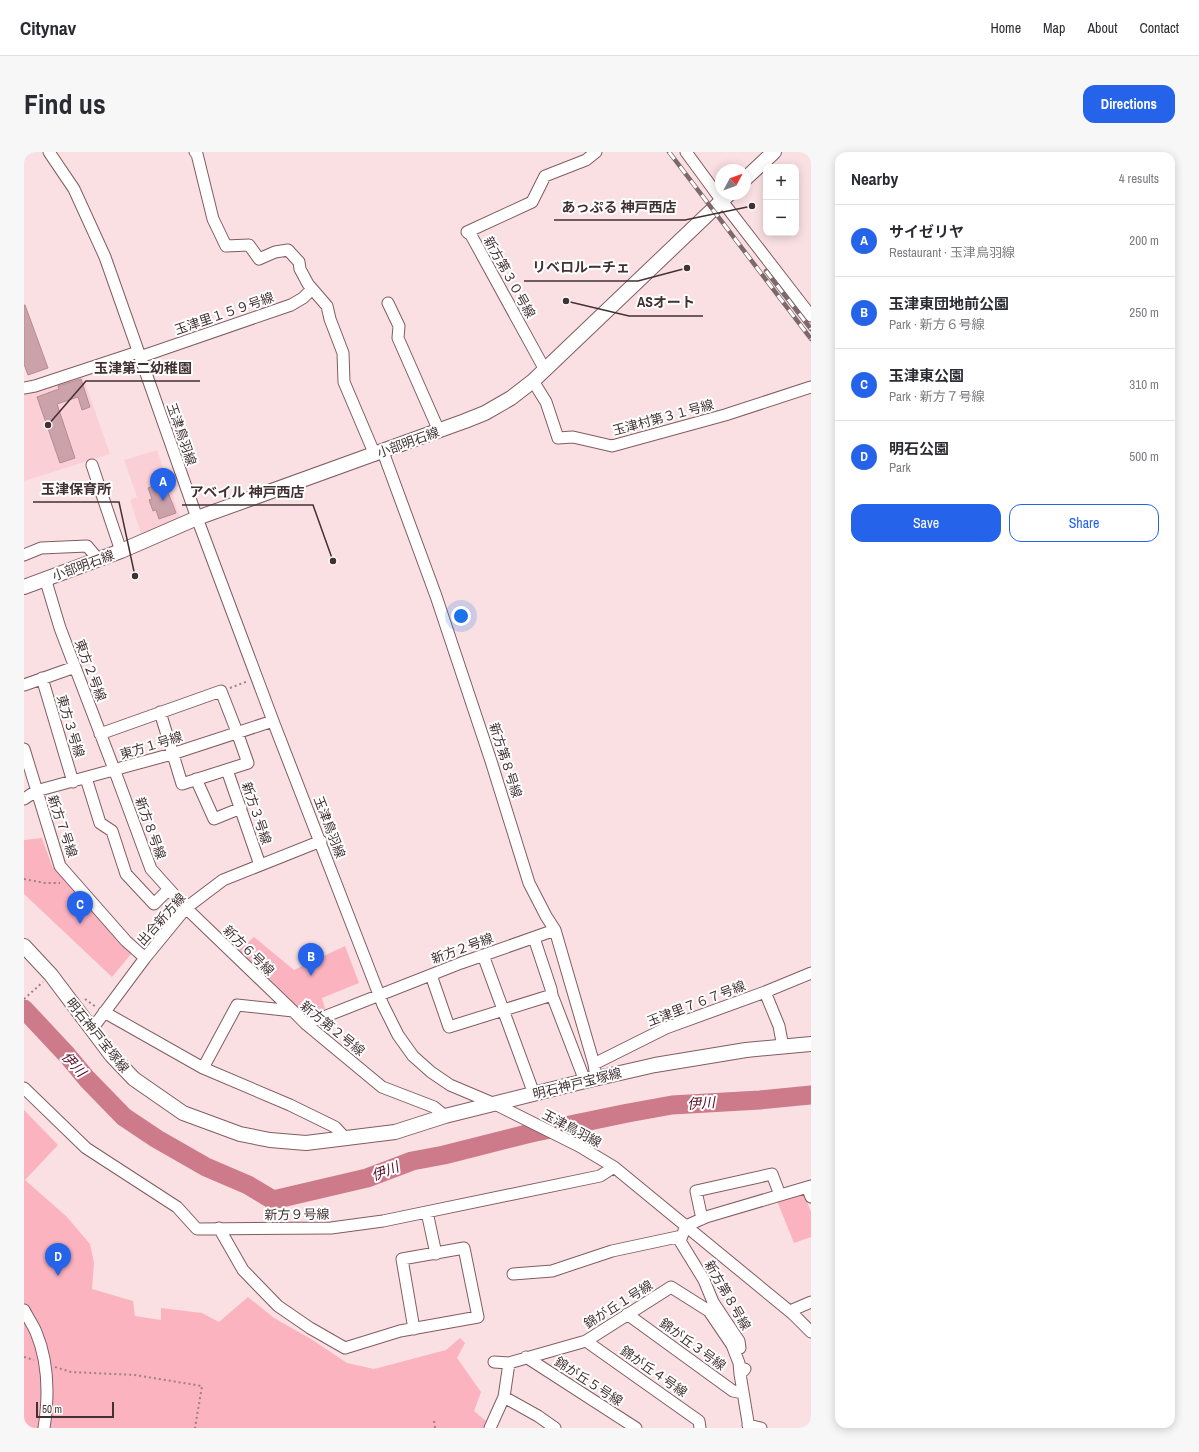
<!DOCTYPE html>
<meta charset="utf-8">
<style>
body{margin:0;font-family:"Archivo Narrow","Noto Sans JP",sans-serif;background:#f7f7f7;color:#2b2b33}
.controls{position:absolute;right:12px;top:12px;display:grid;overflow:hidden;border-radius:8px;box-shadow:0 2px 10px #0003}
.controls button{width:36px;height:36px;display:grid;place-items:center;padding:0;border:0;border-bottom:1px solid #e1e1e2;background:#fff;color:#2b2b33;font:20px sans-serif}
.compass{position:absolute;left:691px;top:12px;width:36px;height:36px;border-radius:50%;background:#fff;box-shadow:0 2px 10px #0003;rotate:49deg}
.scale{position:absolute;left:12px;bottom:10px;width:78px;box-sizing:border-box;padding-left:4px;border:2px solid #423134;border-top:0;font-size:11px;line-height:14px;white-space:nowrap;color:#423134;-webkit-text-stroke:3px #fff;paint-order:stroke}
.you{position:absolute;left:437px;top:464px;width:14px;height:14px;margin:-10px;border:3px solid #fff;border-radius:50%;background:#1a73e8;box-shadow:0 0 0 6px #1a73e833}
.badge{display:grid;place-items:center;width:26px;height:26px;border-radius:50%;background:#2563eb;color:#fff;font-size:13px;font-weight:700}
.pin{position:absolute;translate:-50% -33px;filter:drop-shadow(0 1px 2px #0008)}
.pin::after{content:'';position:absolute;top:21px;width:14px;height:12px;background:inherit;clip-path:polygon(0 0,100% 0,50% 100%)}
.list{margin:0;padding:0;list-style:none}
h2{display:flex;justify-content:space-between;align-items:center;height:52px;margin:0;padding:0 16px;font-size:17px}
h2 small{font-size:13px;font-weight:400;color:#7c7c81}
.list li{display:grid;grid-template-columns:26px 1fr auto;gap:12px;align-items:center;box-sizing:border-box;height:72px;padding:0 16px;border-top:1px solid #e1e1e2}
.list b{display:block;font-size:15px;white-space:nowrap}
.list p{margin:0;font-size:13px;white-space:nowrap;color:#7c7c81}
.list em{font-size:13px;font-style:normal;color:#7c7c81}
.actions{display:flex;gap:8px;padding:12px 16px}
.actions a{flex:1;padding:9px 0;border:1px solid #2563eb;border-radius:12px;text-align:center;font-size:14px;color:#2563eb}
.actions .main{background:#2563eb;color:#fff}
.map{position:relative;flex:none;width:787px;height:1276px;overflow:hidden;border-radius:12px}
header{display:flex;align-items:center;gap:24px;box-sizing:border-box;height:56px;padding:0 20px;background:#fff;border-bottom:1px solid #e1e1e2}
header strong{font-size:19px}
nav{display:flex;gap:22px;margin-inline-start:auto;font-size:14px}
.intro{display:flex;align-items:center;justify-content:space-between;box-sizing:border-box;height:96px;padding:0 24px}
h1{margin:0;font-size:28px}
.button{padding:10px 18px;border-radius:12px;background:#2563eb;color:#fff;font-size:14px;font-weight:700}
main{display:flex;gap:24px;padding:0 24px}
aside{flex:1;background:#fff;border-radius:12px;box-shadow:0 2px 10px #0003}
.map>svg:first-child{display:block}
.built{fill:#fad0d6}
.green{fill:#fbb3c0}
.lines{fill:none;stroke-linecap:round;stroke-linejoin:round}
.river{stroke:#cd7a8a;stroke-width:19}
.building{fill:#cba2a9;stroke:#b48c92}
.minor-casing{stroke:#815c63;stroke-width:13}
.major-casing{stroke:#815c63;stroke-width:16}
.path{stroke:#998386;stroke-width:2;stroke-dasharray:2 3;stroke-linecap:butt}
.minor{stroke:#fff;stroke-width:11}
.major{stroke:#fff;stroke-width:14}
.rail-casing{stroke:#7d696c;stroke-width:4.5}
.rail{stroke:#fff;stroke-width:3;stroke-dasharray:9;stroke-linecap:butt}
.labels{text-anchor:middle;stroke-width:4;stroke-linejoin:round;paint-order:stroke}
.street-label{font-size:13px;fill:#423134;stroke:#fff}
.water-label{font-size:14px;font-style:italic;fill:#560923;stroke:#fff}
.leader{fill:none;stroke:#423134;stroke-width:1.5}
.callout-dot{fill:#423134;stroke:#fff;stroke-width:1.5}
.callout-label{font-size:14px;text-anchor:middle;font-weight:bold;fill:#423134;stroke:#fff;stroke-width:4;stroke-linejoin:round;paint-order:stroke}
</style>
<header>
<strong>Citynav</strong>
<nav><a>Home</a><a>Map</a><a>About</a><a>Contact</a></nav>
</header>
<div class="intro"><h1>Find us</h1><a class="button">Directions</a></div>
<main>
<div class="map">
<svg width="787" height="1276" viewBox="0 0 787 1276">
<rect width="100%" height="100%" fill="#fae0e3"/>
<path class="built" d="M59,225L86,302L0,329V243Z
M133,298L156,365L154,368L117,382L106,348L113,345L100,308Z"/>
<path class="green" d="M18,686L28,714L107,802L88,825L0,742V688Z
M230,785L270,818L321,794L335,831L298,846L301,857L282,864L215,798Z
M0,958L34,993L1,1028L42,1064L66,1092L70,1111L68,1137L109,1149L111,1164L137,1168V1156L178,1161L195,1170L224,1145L250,1166L287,1187L323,1211L350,1217L422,1198L436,1186L441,1191L433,1206L457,1240L450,1259L462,1269L459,1276H0Z
M780,1042L787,1060V1085L770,1091L753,1049Z"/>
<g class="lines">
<path class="river" d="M0,857L43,903L63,927L100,965L133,987L182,1015L224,1033L249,1048L343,1026L388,1009L420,1003L507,981L604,961L648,953L736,948L787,943"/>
</g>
<path class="building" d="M0,153H1L24,216L4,223L0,212Z
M57,227L66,255L58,258L54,245L33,252L51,306L36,311L13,245L35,237L34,234Z
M140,330L152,361L135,367L132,358L129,359L125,348L128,347L124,336Z"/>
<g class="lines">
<defs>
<path id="minor" d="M25,0L50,37L81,105L173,366L249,569L359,853L374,883L389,904L407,920L426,933L471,952L555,994L590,1015L769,1162L787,1180
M171,0L173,2L189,67L202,94L225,93L235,107L251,100L264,98L275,110L276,117L284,132L303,154L306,167L319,201L320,230L351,303
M662,0L698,49L787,164
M364,151L375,174L374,186L415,279
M116,205L267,153L279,146L288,137
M521,218L447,83L443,80L508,50L521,24L562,8L572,0
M509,229L522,250L534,286L549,285L588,294L701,263L787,235
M0,236L11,234L114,200
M359,300L412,444L467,609L505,731L522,764L531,778L570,912L572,926
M68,313L97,399
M0,403L17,396L63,394L74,407
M21,426L36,476L93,625L127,717L162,756L269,859
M18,526L49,630
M0,533L51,515
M76,582L197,539L213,580L224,611L158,632L136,560
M0,597L36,714L102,789L121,806
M203,618L236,713
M62,626L76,671L88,679L102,722L130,752L145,737
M172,627L190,667L217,656
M0,647L12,639L148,602L249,569
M510,786L527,837L528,843L561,929
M459,803L510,942
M407,823L425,875L528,843
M741,840L755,874L759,895
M80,860L179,916L266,953L311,975L322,987
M282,872L437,811L531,778
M68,877L121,806L162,756L199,728L297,689
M570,912L642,876L741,840L787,821
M179,916L213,853L269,859L282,872L358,935L410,955L421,964
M0,936L62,996L153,1055L173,1077L307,1076L359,1069L576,1024L590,1015
M783,1035L787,1045
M403,1060L412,1102
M678,1067L672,1039L748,1022L756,1043
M662,1074L656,1089L680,1128L689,1150L715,1189L716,1196
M662,1074L682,1065L787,1034
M195,1076L219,1118L254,1154L286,1176L321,1196L376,1179L454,1165L440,1096L378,1107L390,1177
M489,1122L528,1119L588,1099L658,1084
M0,1158C4,1166 9,1173 12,1180C25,1211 25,1244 20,1276
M766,1159L787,1150
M603,1162L709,1239L719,1241
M562,1189L675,1269L676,1276
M502,1205L612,1276
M470,1210L485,1211
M721,1217L716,1222L725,1276
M480,1245L514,1264L531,1276
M724,1273L737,1276
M466,1276L480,1245L485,1211L562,1189L647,1135L685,1159L708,1193L715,1211L716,1222"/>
<path id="major" d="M721,27L750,0
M0,435L97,399L173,366L441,269L461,261L487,246L509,229L705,42
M0,794L27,823L88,904L110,927L159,961L216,982L246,988L282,991L371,980L421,964L561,929L631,913L722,898L787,892"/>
</defs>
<use href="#minor" class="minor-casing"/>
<use href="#major" class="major-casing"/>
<path class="path" d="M206,536L224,529
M0,727L21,731H36
M0,847L19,830
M61,847L72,855
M0,1205L10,1208
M31,1215L47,1220L111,1223L178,1234L171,1276
M410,1269L411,1276"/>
<use href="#minor" class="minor"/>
<use href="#major" class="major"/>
<defs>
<path id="rail" d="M645,0L787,187
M742,119L787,177"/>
</defs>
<use href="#rail" class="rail-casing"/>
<use href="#rail" class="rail"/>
</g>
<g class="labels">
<g class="street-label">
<text transform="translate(486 125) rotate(61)" y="5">新方第３０号線</text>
<text transform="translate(200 161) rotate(-19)" y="5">玉津里１５９号線</text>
<text transform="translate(639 265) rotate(-15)" y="5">玉津村第３１号線</text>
<text transform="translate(158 282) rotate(71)" y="5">玉津鳥羽線</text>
<text transform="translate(384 290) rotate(-20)" y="5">小部明石線</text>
<text transform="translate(59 413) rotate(-20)" y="5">小部明石線</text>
<text transform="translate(67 518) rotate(69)" y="5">東方２号線</text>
<text transform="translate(47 574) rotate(73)" y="5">東方３号線</text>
<text transform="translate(127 593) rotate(-17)" y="5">東方１号線</text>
<text transform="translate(482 608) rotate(72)" y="5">新方第８号線</text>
<text transform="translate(233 661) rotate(71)" y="5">新方３号線</text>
<text transform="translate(39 674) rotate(71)" y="5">新方７号線</text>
<text transform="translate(306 675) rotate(69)" y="5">玉津鳥羽線</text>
<text transform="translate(127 676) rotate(70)" y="5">新方８号線</text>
<text transform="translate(137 767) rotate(-48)" y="5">出合新方線</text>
<text transform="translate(438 796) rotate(-20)" y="5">新方２号線</text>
<text transform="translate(225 798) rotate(44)" y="5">新方６号線</text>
<text transform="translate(672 851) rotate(-21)" y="5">玉津里７６７号線</text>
<text transform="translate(309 876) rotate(39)" y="5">新方第２号線</text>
<text transform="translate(74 883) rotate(51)" y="5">明石神戸宝塚線</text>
<text transform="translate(553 931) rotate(-14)" y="5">明石神戸宝塚線</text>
<text transform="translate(548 976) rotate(28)" y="5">玉津鳥羽線</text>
<text transform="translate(273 1062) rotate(-1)" y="5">新方９号線</text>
<text transform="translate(704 1143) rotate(60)" y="5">新方第８号線</text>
<text transform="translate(594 1152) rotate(-32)" y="5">錦が丘１号線</text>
<text transform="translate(669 1192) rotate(36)" y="5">錦が丘３号線</text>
<text transform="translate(630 1219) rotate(35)" y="5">錦が丘４号線</text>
<text transform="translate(565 1229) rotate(33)" y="5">錦が丘５号線</text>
</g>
<g class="water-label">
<text transform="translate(50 912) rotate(47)" y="5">伊川</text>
<text transform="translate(677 951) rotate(-4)" y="5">伊川</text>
<text transform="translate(361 1019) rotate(-21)" y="5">伊川</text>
</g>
</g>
<path class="leader" d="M728 54L661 68H530M663 116L614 129H500M542 149L605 164H679M24 273L62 229H176M111 424L95 350H9M309 409L289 353H158"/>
<g class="callout-dot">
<circle cx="728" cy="54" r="4"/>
<circle cx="663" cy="116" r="4"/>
<circle cx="542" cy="149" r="4"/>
<circle cx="24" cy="273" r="4"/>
<circle cx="111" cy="424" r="4"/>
<circle cx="309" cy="409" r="4"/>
</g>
<g class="callout-label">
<text x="595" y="60">あっぷる 神戸西店</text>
<text x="557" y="120">リベロルーチェ</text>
<text x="642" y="155">ASオート</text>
<text x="119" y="221">玉津第二幼稚園</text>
<text x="52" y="342">玉津保育所</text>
<text x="223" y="345">アベイル 神戸西店</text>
</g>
</svg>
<div class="controls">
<button>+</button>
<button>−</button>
</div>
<svg class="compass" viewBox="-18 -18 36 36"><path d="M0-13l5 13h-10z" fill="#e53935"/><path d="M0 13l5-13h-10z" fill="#7c7c81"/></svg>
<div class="scale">50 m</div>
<div class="you"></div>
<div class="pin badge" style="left:139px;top:349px">A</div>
<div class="pin badge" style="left:287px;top:824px">B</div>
<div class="pin badge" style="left:56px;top:772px">C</div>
<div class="pin badge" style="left:34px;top:1124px">D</div>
</div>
<aside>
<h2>Nearby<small>4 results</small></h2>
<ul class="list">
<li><span class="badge">A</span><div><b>サイゼリヤ</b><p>Restaurant · 玉津鳥羽線</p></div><em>200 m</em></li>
<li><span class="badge">B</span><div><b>玉津東団地前公園</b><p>Park · 新方６号線</p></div><em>250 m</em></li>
<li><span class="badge">C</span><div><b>玉津東公園</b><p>Park · 新方７号線</p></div><em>310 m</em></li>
<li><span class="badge">D</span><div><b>明石公園</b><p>Park</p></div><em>500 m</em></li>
</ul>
<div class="actions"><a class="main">Save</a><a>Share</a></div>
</aside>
</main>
